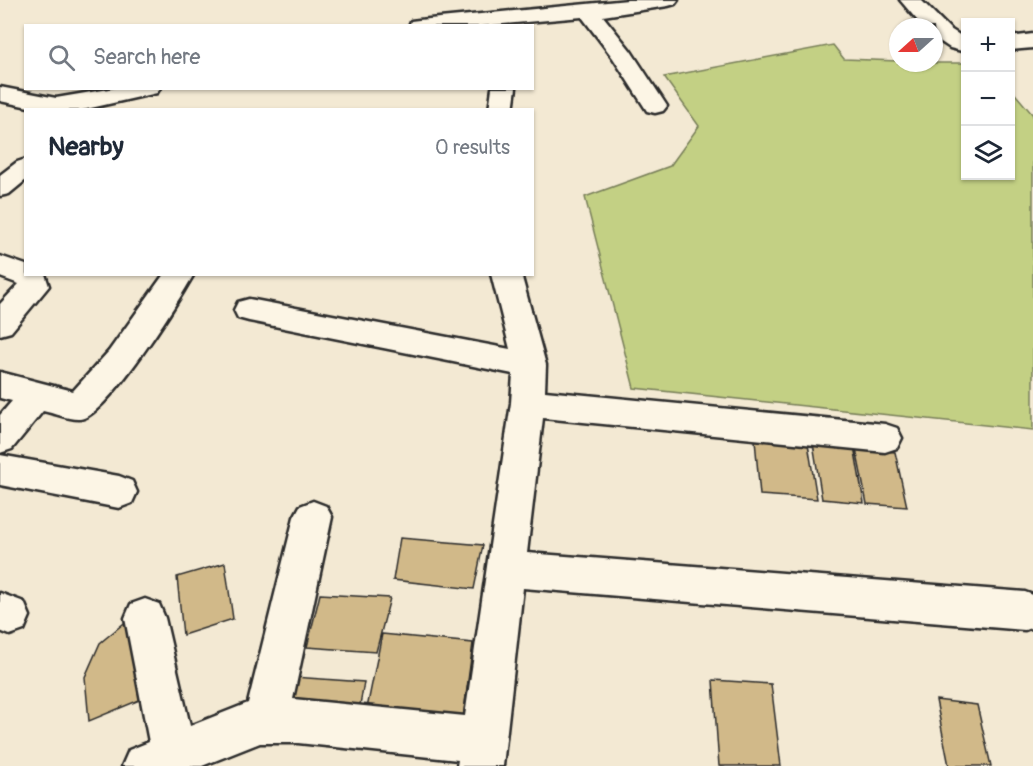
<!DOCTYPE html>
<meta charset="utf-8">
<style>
body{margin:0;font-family:Pangolin,sans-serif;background:#f6f6f7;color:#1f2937}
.controls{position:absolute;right:18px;top:18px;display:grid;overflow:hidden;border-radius:0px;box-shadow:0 2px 4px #0004}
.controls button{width:54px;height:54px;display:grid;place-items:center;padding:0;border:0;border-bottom:2px solid #e0e1e3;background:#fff;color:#1f2937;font:30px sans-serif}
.compass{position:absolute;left:889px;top:18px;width:54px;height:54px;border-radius:50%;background:#fff;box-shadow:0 2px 4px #0004;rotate:249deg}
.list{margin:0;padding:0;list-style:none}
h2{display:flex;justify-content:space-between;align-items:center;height:78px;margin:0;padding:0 24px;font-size:26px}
h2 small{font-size:20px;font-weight:400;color:#747a83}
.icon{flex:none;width:33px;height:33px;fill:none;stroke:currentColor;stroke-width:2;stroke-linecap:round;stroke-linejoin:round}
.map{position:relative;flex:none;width:1033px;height:766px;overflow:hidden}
.search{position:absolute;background:#fff;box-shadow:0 2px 4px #0004;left:24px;top:24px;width:510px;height:66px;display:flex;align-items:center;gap:15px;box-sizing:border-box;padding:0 21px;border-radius:0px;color:#747a83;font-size:22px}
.panel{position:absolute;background:#fff;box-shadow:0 2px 4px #0004;left:24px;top:108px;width:510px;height:168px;border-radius:0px}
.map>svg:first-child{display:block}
.green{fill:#c3d084;stroke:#777e58;stroke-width:1.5}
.building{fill:#d1b989;stroke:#2b2b2b;stroke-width:1.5}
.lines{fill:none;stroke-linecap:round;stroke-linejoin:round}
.minor-casing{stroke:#2b2b2b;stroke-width:5}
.minor{fill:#fcf5e5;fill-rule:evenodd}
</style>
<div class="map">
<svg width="1033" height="766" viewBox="0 0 1033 766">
<rect width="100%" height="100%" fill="#f3e9d3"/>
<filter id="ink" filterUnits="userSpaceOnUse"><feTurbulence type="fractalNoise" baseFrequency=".0167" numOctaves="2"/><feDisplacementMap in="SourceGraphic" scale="12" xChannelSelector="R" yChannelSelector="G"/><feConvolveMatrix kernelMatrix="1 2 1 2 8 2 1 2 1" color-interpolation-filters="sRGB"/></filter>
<g filter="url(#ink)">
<path class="green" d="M833,45L844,59L898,61V63H965L966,176H1010L1011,89L1033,115V430L634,388L585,197L670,166L699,126L664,77Z"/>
<path class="building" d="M755,440L808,444L817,499L760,495Z
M813,443L854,446L864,503L822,499Z
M856,449L895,452L907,507L867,504Z
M400,538L483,545L474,589L393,580Z
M225,563L233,619L183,635L177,577Z
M320,594L390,598L376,652L307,647Z
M129,619L149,696L89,721L85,677L100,643Z
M382,634L473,643L461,733L364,723Z
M293,677L364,682L357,722L284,717Z
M713,680L771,684L781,766H719Z
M936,700L977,705L991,766H949Z"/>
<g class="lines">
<defs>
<path id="minor" d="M628,0H678L675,4L668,6L603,16L631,51L667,106L663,111L655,113L647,111L613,58L582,17L480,26H409L411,21L419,20Z
M900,0H921L950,29L966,39V52L950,48L935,38L934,27H923Z
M1033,34V48L1010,50V37Z
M0,87L56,98L115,88H160L157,93L82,110H43L0,101Z
M492,88H516L513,110H489Z
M26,159V180L9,194L0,196V175L17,162Z
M0,256L26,265V274H45L49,286L11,332L0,335V304L19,284L0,277Z
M164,274H194C179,300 106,418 80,419C69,420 54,413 43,411L12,449L0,453V415L12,401L0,398V372L73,391L109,351Z
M491,274H521L546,365L545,391L885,424L897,428L902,438L897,448L885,452L543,418L527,553L1025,592L1033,595V627L1025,630L523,588L503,766H457L458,760L298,743H260L202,766H122L129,750L149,742L125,618L131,604L145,599L159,604L165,618L190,726L248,703L294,517L300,506L313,501L326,506L332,517L293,699L465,716L511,403L513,374L249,321L238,318L234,310L238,302L249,299L510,349Z
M0,455L119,476L132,481L137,492L132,503L119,508L0,485Z
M0,593L24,602L30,616L24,630L10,635L0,631Z"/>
</defs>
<use href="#minor" class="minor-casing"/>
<use href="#minor" class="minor"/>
</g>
</g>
</svg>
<div class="controls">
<button>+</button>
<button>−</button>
<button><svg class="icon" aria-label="layers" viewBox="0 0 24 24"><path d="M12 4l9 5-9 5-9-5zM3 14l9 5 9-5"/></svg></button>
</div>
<svg class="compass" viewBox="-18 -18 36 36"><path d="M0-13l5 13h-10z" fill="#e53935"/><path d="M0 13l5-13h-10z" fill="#747a83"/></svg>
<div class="search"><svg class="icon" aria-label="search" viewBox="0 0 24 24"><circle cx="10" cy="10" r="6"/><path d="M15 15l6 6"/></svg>Search here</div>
<section class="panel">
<h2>Nearby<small>0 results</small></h2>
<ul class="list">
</ul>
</section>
</div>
